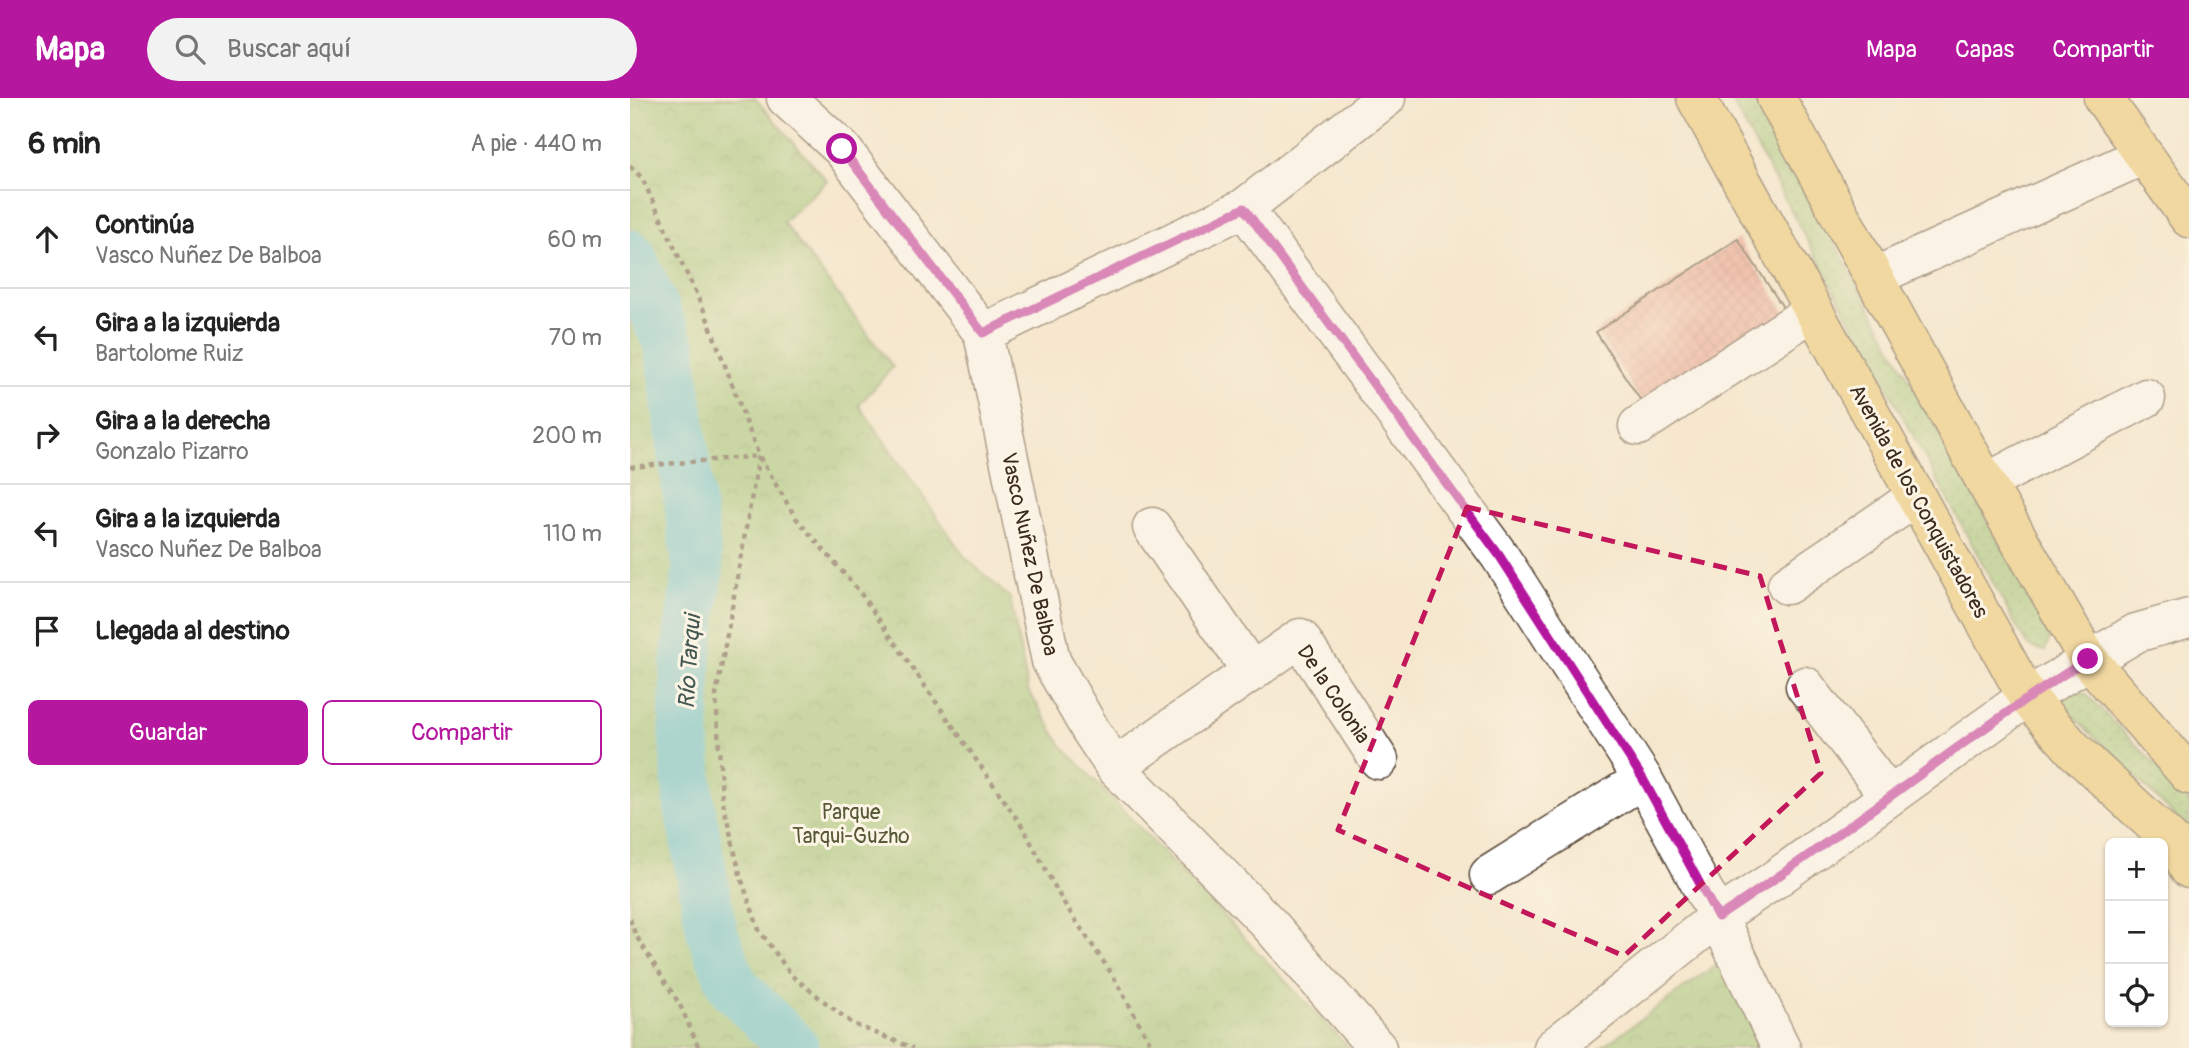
<!DOCTYPE html>
<html lang="es">
<meta charset="utf-8">
<style>
body{margin:0;font-family:Pangolin,sans-serif;background:#f2f2f2;color:#222}
.controls{position:absolute;right:21px;bottom:21px;display:grid;overflow:hidden;border-radius:10px;box-shadow:0 2px 5px #0004}
.controls button{width:63px;height:63px;display:grid;place-items:center;padding:0;border:0;border-bottom:2px solid #e0e0e0;background:#fff;color:#222;font:35px sans-serif}
.stop{position:absolute;width:21px;height:21px;margin:-16px;border:5px solid #b5179e;border-radius:50%;background:#fff}
.stop.end{background:#b5179e;border-color:#fff;box-shadow:0 2px 7px #0008}
.list{margin:0;padding:0;list-style:none}
h2{display:flex;justify-content:space-between;align-items:center;height:91px;margin:0;padding:0 28px;font-size:30px}
h2 small{font-size:23px;font-weight:400;color:#767676}
.list li{display:grid;grid-template-columns:46px 1fr auto;gap:21px;align-items:center;box-sizing:border-box;height:98px;padding:0 28px;border-top:2px solid #e0e0e0}
.list b{display:block;font-size:26px;white-space:nowrap}
.list p{margin:0;font-size:23px;white-space:nowrap;color:#767676}
.list em{font-size:23px;font-style:normal;color:#767676}
.actions{display:flex;gap:14px;padding:21px 28px}
.actions a{flex:1;padding:16px 0;border:2px solid #b5179e;border-radius:10px;text-align:center;font-size:24px;color:#b5179e}
.actions .main{background:#b5179e;color:#fff}
.icon{flex:none;width:38px;height:38px;fill:none;stroke:currentColor;stroke-width:2;stroke-linecap:round;stroke-linejoin:round}
.map{position:relative;flex:none;width:1559px;height:950px;overflow:hidden}
header{display:flex;align-items:center;gap:42px;box-sizing:border-box;height:98px;padding:0 35px;background:#b5179e;color:#fff}
header strong{font-size:33px}
nav{display:flex;gap:38px;margin-inline-start:auto;font-size:24px}
.search{width:490px;height:63px;background:#f2f2f2;display:flex;align-items:center;gap:18px;box-sizing:border-box;padding:0 24px;border-radius:38px;color:#767676;font-size:26px}
main{display:flex}
aside{flex:1;background:#fff}
.map>svg:first-child{display:block}
.grass{fill:url(#grass-dots);stroke:#687648;stroke-width:2}
.park{fill:url(#park-crowns);stroke:#687648;stroke-width:2}
.lines{fill:none;stroke-linecap:round;stroke-linejoin:round}
.river{stroke:#54bfcf;stroke-width:51}
.building{fill:url(#building-cross-hatch)}
.minor-casing{stroke:#574638;stroke-width:41}
.major-casing{stroke:#574638;stroke-width:41}
.path{stroke:#574638;stroke-width:4.5;stroke-dasharray:5 5;stroke-linecap:butt}
.minor{stroke:#fff;stroke-width:38}
.major{stroke:#eac669;stroke-width:38}
.route{stroke:#b5179e;stroke-width:9}
.marked{fill:none;stroke:#c2185b;stroke-width:5;stroke-dasharray:14 9;stroke-linejoin:round}
.labels{text-anchor:middle;stroke-width:6;stroke-linejoin:round;paint-order:stroke}
.street-label{font-size:21px;fill:#3b2a1e;stroke:#fcf5e5}
.park-label{font-size:21px;fill:#565837;stroke:#fcf5e5}
.water-label{font-size:23px;font-style:italic;fill:#425753;stroke:#fcf5e5}
</style>
<header>
<strong>Mapa</strong>
<div class="search"><svg class="icon" aria-label="search" viewBox="0 0 24 24"><circle cx="10" cy="10" r="6"/><path d="M15 15l6 6"/></svg>Buscar aquí</div>
<nav><a>Mapa</a><a>Capas</a><a>Compartir</a></nav>
</header>
<main>
<aside>
<h2>6 min<small>A pie · 440 m</small></h2>
<ul class="list">
<li><svg class="icon" aria-label="ahead" viewBox="0 0 24 24"><path d="M12 20V5M6 11l6-6 6 6"/></svg><div><b>Continúa</b><p>Vasco Nuñez De Balboa</p></div><em>60 m</em></li>
<li><svg class="icon" aria-label="left" viewBox="0 0 24 24"><path d="M17 20v-9H6M10 6l-5 5 5 5"/></svg><div><b>Gira a la izquierda</b><p>Bartolome Ruiz</p></div><em>70 m</em></li>
<li><svg class="icon" aria-label="right" viewBox="0 0 24 24"><path d="M7 20v-9h11M14 6l5 5-5 5"/></svg><div><b>Gira a la derecha</b><p>Gonzalo Pizarro</p></div><em>200 m</em></li>
<li><svg class="icon" aria-label="left" viewBox="0 0 24 24"><path d="M17 20v-9H6M10 6l-5 5 5 5"/></svg><div><b>Gira a la izquierda</b><p>Vasco Nuñez De Balboa</p></div><em>110 m</em></li>
<li><svg class="icon" aria-label="arrive" viewBox="0 0 24 24"><path d="M6 21V4h12l-3 4 3 4H6"/></svg><div><b>Llegada al destino</b></div></li>
</ul>
<div class="actions"><a class="main">Guardar</a><a>Compartir</a></div>
</aside>
<div class="map">
<svg width="1559" height="950" viewBox="0 0 1559 950">
<defs>
<pattern id="grass-dots" width="8" height="8" patternUnits="userSpaceOnUse" patternTransform="scale(1.75)"><rect width="8" height="8" fill="#95c371"/><path d="M2 2h.1M6 6h.1" fill="none" stroke="#7b9f5c" stroke-width="1.8" stroke-linecap="round"/></pattern>
<pattern id="park-crowns" width="20" height="18" patternUnits="userSpaceOnUse" patternTransform="scale(1.75)"><rect width="20" height="18" fill="#95c371"/><path d="M2 6a3 3 0 1 1 6 0M12 15a3 3 0 1 1 6 0" fill="none" stroke="#7b9f5c"/></pattern>
<pattern id="building-cross-hatch" width="8" height="8" patternUnits="userSpaceOnUse" patternTransform="scale(1.75)"><rect width="8" height="8" fill="#eb9789"/><path d="M0 0l8 8M0 8l8-8" fill="none" stroke="#c07b6f"/></pattern>
</defs>
<rect width="100%" height="100%" fill="#fcf5e5"/>
<filter id="ink" filterUnits="userSpaceOnUse"><feTurbulence type="fractalNoise" baseFrequency=".0143" numOctaves="2"/><feDisplacementMap in="SourceGraphic" scale="14" xChannelSelector="R" yChannelSelector="G"/><feConvolveMatrix kernelMatrix="1 2 1 2 8 2 1 2 1" color-interpolation-filters="sRGB"/></filter>
<filter id="wash" filterUnits="userSpaceOnUse"><feTurbulence type="fractalNoise" baseFrequency=".00686" numOctaves="4" result="noise"/><feDisplacementMap in="SourceGraphic" scale="28" xChannelSelector="R" yChannelSelector="G"/><feGaussianBlur stdDeviation="1.57" result="paint"/><feColorMatrix in="noise" values="0 0 0 0 0 0 0 0 0 0 0 0 0 0 0 0 0 1.4 0 .05"/><feComposite in="paint" operator="in"/></filter>
<g filter="url(#wash)">
<rect width="100%" height="100%" fill="#f5e7ce"/>
<path class="grass" d="M1100,0H1125L1411,520L1420,540L1415,553L1400,549L1389,533Z
M1445,589L1456,596L1559,700V732L1442,617L1432,602L1434,590Z"/>
<path class="park" d="M0,0H125L197,83L153,124L263,269L229,307L335,459L380,500L398,592L433,649L719,950H0Z
M1092,865L1132,950H971L1079,872Z"/>
<g class="lines">
<path class="river" d="M0,157L40,249L68,472L56,561L54,635L59,705L82,834L103,888L164,950"/>
</g>
<g id="blocks">
<path class="building" d="M1108,141L1158,217L1015,309L966,234Z"/>
</g>
</g>
<g filter="url(#ink)">
<use href="#blocks" fill-opacity="0" stroke="#574638" stroke-width="2"/>
<g class="lines">
<defs>
<path id="minor" d="M156,0L212,51L353,235L421,563L461,633L485,669L640,827L747,950
M614,110L869,457L1013,681L1088,819L1151,950
M1246,178L1512,58
M353,235L614,110L756,0
M1008,328L1183,213
M1356,385L1516,300
M522,429L622,574
M1157,487L1286,399
M1175,588L1259,698
M485,669L670,540L749,662
M859,777L1013,681
M923,950L1088,819L1144,782L1397,599L1506,535L1559,520"/>
<path id="major" d="M1066,0L1397,599L1446,654L1548,749L1559,771
M1146,0L1356,385L1458,561L1559,677
M1473,0L1559,120"/>
</defs>
<use href="#minor" class="minor-casing"/>
<use href="#major" class="major-casing"/>
<path class="path" d="M0,68L12,80L76,217L129,358L166,420L229,493L392,728L432,802L483,878L523,950
M129,358L86,598L92,700L111,780L129,832L162,878L223,926L283,950
M0,369L129,358
M0,821L5,836L50,907L69,950"/>
<use href="#minor" class="minor"/>
<use href="#major" class="major"/>
</g>
</g>
<g class="lines" filter="url(#ink)">
<path class="route" d="M212,51L353,235L614,110L869,457L1013,681L1088,819C1214,737 1331,641 1458,561"/>
</g>
<path d="M0 0H1559V950H0ZM837,409L1130,478L1191,675L994,858L708,732Z" fill="#f5e7ce" fill-opacity=".55" fill-rule="evenodd"/>
<path class="marked" d="M837,409L1130,478L1191,675L994,858L708,732Z"/>
<g class="labels">
<g class="street-label">
<text transform="translate(1289 403) rotate(61)" y="7">Avenida de los Conquistadores</text>
<text transform="translate(400 456) rotate(78)" y="7">Vasco Nuñez De Balboa</text>
<text transform="translate(704 596) rotate(56)" y="7">De la Colonia</text>
</g>
<g class="park-label">
<text x="221" y="721">Parque<tspan x="221" dy="24">Tarqui-Guzho</tspan></text>
</g>
<g class="water-label">
<text transform="translate(59 564) rotate(-86)" y="8">Río Tarqui</text>
</g>
</g>
</svg>
<div class="controls">
<button>+</button>
<button>−</button>
<button><svg class="icon" aria-label="locate" viewBox="0 0 24 24"><circle cx="12" cy="12" r="6"/><path d="M12 2v4M12 18v4M2 12h4M18 12h4"/></svg></button>
</div>
<div class="stop" style="left:212px;top:51px"></div>
<div class="stop end" style="left:1458px;top:561px"></div>
</div>
</main>
